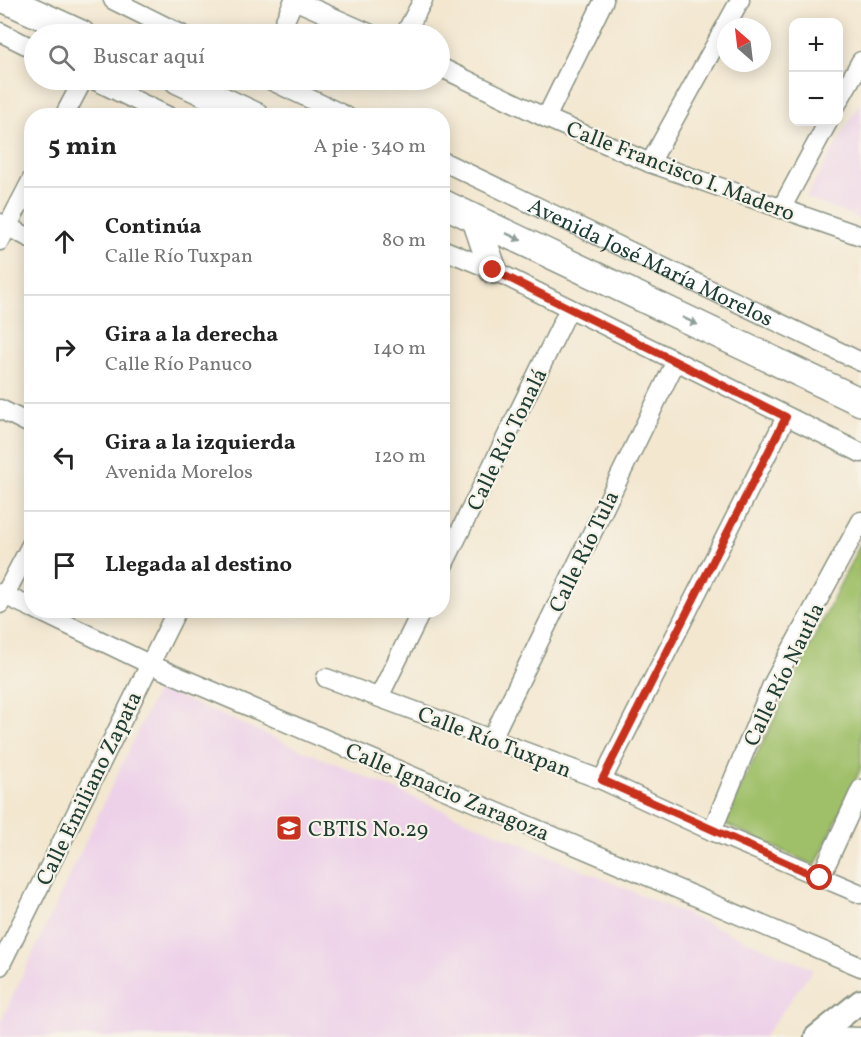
<!DOCTYPE html>
<html lang="es">
<meta charset="utf-8">
<style>
body{margin:0;font-family:Vollkorn,serif;background:#f2f2f2;color:#222}
.controls{position:absolute;right:18px;top:18px;display:grid;overflow:hidden;border-radius:12px;box-shadow:0 3px 15px #0003}
.controls button{width:54px;height:54px;display:grid;place-items:center;padding:0;border:0;border-bottom:2px solid #e0e0e0;background:#fff;color:#222;font:30px sans-serif}
.compass{position:absolute;left:717px;top:18px;width:54px;height:54px;border-radius:50%;background:#fff;box-shadow:0 3px 15px #0003;rotate:332deg}
.stop{position:absolute;width:18px;height:18px;margin:-14px;border:4px solid #c8321e;border-radius:50%;background:#fff}
.stop.end{background:#c8321e;border-color:#fff;box-shadow:0 2px 6px #0008}
.list{margin:0;padding:0;list-style:none}
h2{display:flex;justify-content:space-between;align-items:center;height:78px;margin:0;padding:0 24px;font-size:26px}
h2 small{font-size:20px;font-weight:400;color:#767676}
.list li{display:grid;grid-template-columns:39px 1fr auto;gap:18px;align-items:center;box-sizing:border-box;height:108px;padding:0 24px;border-top:2px solid #e0e0e0}
.list b{display:block;font-size:22px;white-space:nowrap}
.list p{margin:0;font-size:20px;white-space:nowrap;color:#767676}
.list em{font-size:20px;font-style:normal;color:#767676}
.icon{flex:none;width:33px;height:33px;fill:none;stroke:currentColor;stroke-width:2;stroke-linecap:round;stroke-linejoin:round}
.map{position:relative;flex:none;width:861px;height:1037px;overflow:hidden}
.search{position:absolute;background:#fff;box-shadow:0 3px 15px #0003;left:24px;top:24px;width:426px;height:66px;display:flex;align-items:center;gap:15px;box-sizing:border-box;padding:0 21px;border-radius:33px;color:#767676;font-size:22px}
.panel{position:absolute;background:#fff;box-shadow:0 3px 15px #0003;left:24px;top:108px;width:426px;height:510px;border-radius:24px}
.map>svg:first-child{display:block}
.built{fill:#edd1e9}
.green{fill:#9fbf67;stroke:#5f7e4e;stroke-width:1.5}
.lines{fill:none;stroke-linecap:round;stroke-linejoin:round}
.minor-casing{stroke:#899282;stroke-width:21}
.tertiary-casing{stroke:#899282;stroke-width:26}
.secondary-casing{stroke:#899282;stroke-width:30}
.minor{stroke:#fff;stroke-width:18}
.tertiary{stroke:#fff;stroke-width:22}
.secondary{stroke:#fff;stroke-width:27}
.oneway{fill:#8f9e9a}
.route{stroke:#c8321e;stroke-width:8}
.labels{text-anchor:middle;stroke-width:4.5;stroke-linejoin:round;paint-order:stroke}
.street-label{font-size:22px;fill:#1f3d34;stroke:#f7f3e8}
.poi-label{font-size:22px;fill:#1f3d34;stroke:#f7f3e8;text-anchor:start}
</style>
<div class="map">
<svg width="861" height="1037" viewBox="0 0 861 1037">
<rect width="100%" height="100%" fill="#f7f3e8"/>
<filter id="ink" filterUnits="userSpaceOnUse"><feTurbulence type="fractalNoise" baseFrequency=".0167" numOctaves="2"/><feDisplacementMap in="SourceGraphic" scale="12" xChannelSelector="R" yChannelSelector="G"/><feConvolveMatrix kernelMatrix="1 2 1 2 8 2 1 2 1" color-interpolation-filters="sRGB"/></filter>
<filter id="wash" filterUnits="userSpaceOnUse"><feTurbulence type="fractalNoise" baseFrequency=".008" numOctaves="4" result="noise"/><feDisplacementMap in="SourceGraphic" scale="24" xChannelSelector="R" yChannelSelector="G"/><feGaussianBlur stdDeviation="1.35" result="paint"/><feColorMatrix in="noise" values="0 0 0 0 0 0 0 0 0 0 0 0 0 0 0 0 0 1.4 0 .05"/><feComposite in="paint" operator="in"/></filter>
<g filter="url(#wash)">
<rect width="100%" height="100%" fill="#f3e7d0"/>
<path class="built" d="M861,101V219L806,198Z
M158,688L813,969L764,1037H0V1023Z"/>
<path class="green" d="M861,542V768L815,866L723,823Z"/>
</g>
<g filter="url(#ink)">
<g class="lines">
<defs>
<g id="minor">
<path d="M113,0L181,34"/>
<path d="M294,0L371,34"/>
<path d="M0,32L34,49"/>
<path d="M279,34L294,0"/>
<path d="M405,34L423,0"/>
<path d="M440,67L546,118L650,163L861,236"/>
<path d="M94,80L168,116"/>
<path d="M270,80L346,116"/>
<path d="M838,102L861,61"/>
<path d="M64,116L83,80"/>
<path d="M546,118L604,0"/>
<path id="s1" d="M442,161L861,362"/>
<path d="M650,163L740,0"/>
<path d="M781,209L828,122"/>
<path d="M0,223L32,239"/>
<path d="M0,241L32,179"/>
<path d="M442,249L493,270L861,453"/>
<path d="M0,409L32,425"/>
<path d="M442,568L569,309"/>
<path d="M0,593L32,608"/>
<path d="M0,604L32,543"/>
<path d="M37,610L149,664L861,967"/>
<path d="M326,678L602,780L712,831L861,894"/>
<path d="M379,697L422,610"/>
<path d="M491,740L676,361"/>
<path d="M602,780L786,417"/>
<path d="M712,831L772,685L861,521"/>
<path d="M820,878L861,789"/>
<path d="M0,966L177,610"/>
<path d="M816,1036L861,1037"/>
</g>
<path id="tertiary" d="M816,1037L861,1001"/>
<path id="secondary" d="M7,0L81,34
M178,80L255,116
M442,203L861,402
M476,220L493,270"/>
</defs>
<use href="#minor" class="minor-casing"/>
<use href="#tertiary" class="tertiary-casing"/>
<use href="#secondary" class="secondary-casing"/>
<use href="#minor" class="minor"/>
<use href="#tertiary" class="tertiary"/>
<use href="#secondary" class="secondary"/>
</g>
<defs><path id="oneway-solid" d="M-6-.8H1V-3.2L6.5 0L1 3.2V.8H-6Z" transform="scale(1.5)"/></defs>
<g class="oneway">
<use href="#oneway-solid" transform="translate(514 237) rotate(25)"/>
<use href="#oneway-solid" transform="translate(690 321) rotate(26)"/>
</g>
</g>
<g class="lines" filter="url(#ink)">
<path class="route" d="M493,270L786,417L602,780L820,878"/>
</g>
<defs>
<symbol id="school-square" viewBox="-11 -11 22 22"><rect x="-9" y="-9" width="18" height="18" rx="4" fill="#c8321e" stroke="#f7f3e8"/><path d="M0-5L7-2L0 1L-7-2ZM-4 1L0 2.5L4 1V4Q0 6-4 4Z" fill="#fff"/></symbol>
</defs>
<g fill-rule="evenodd">
<use href="#school-square" x="274" y="813" width="30" height="30"/>
</g>
<g class="labels">
<g class="street-label">
<text transform="translate(681 170) rotate(21)" y="8">Calle Francisco I. Madero</text>
<text dy="8" stroke="none"><textPath href="#s1" startOffset="232">Avenida José María Morelos</textPath></text>
<text transform="translate(506 439) rotate(-64)" y="8">Calle Río Tonalá</text>
<text transform="translate(583 551) rotate(-64)" y="8">Calle Río Tula</text>
<text transform="translate(783 674) rotate(-64)" y="8">Calle Río Nautla</text>
<text transform="translate(495 741) rotate(21)" y="8">Calle Río Tuxpan</text>
<text transform="translate(88 788) rotate(-64)" y="8">Calle Emiliano Zapata</text>
<text transform="translate(448 791) rotate(23)" y="8">Calle Ignacio Zaragoza</text>
</g>
<g class="poi-label">
<text x="308" y="836">CBTIS No.29</text>
</g>
</g>
</svg>
<div class="controls">
<button>+</button>
<button>−</button>
</div>
<svg class="compass" viewBox="-18 -18 36 36"><path d="M0-13l5 13h-10z" fill="#e53935"/><path d="M0 13l5-13h-10z" fill="#767676"/></svg>
<div class="stop" style="left:820px;top:878px"></div>
<div class="stop end" style="left:493px;top:270px"></div>
<div class="search"><svg class="icon" aria-label="search" viewBox="0 0 24 24"><circle cx="10" cy="10" r="6"/><path d="M15 15l6 6"/></svg>Buscar aquí</div>
<section class="panel">
<h2>5 min<small>A pie · 340 m</small></h2>
<ul class="list">
<li><svg class="icon" aria-label="ahead" viewBox="0 0 24 24"><path d="M12 20V5M6 11l6-6 6 6"/></svg><div><b>Continúa</b><p>Calle Río Tuxpan</p></div><em>80 m</em></li>
<li><svg class="icon" aria-label="right" viewBox="0 0 24 24"><path d="M7 20v-9h11M14 6l5 5-5 5"/></svg><div><b>Gira a la derecha</b><p>Calle Río Panuco</p></div><em>140 m</em></li>
<li><svg class="icon" aria-label="left" viewBox="0 0 24 24"><path d="M17 20v-9H6M10 6l-5 5 5 5"/></svg><div><b>Gira a la izquierda</b><p>Avenida Morelos</p></div><em>120 m</em></li>
<li><svg class="icon" aria-label="arrive" viewBox="0 0 24 24"><path d="M6 21V4h12l-3 4 3 4H6"/></svg><div><b>Llegada al destino</b></div></li>
</ul>
</section>
</div>
